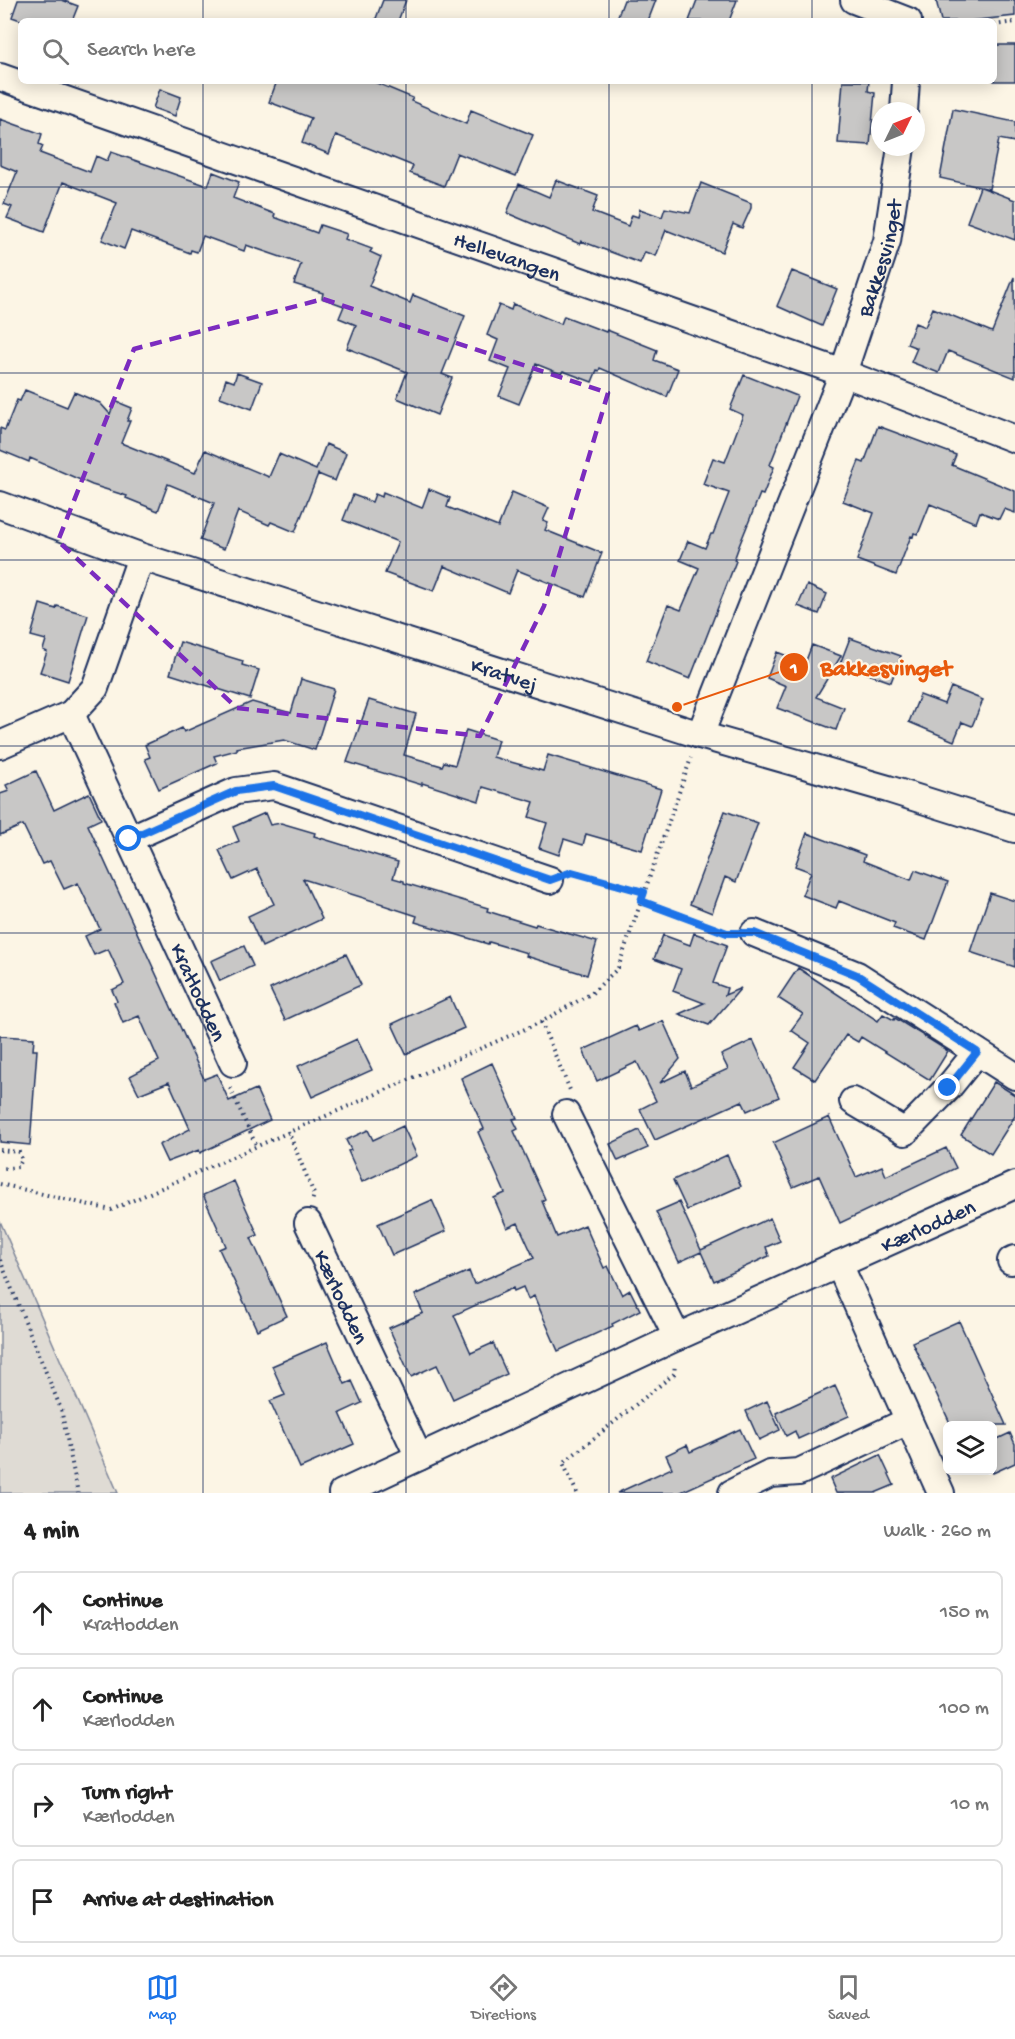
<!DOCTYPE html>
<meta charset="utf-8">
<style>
body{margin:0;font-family:"Gochi Hand",sans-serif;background:#f6f6f6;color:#222}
.controls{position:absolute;right:18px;bottom:18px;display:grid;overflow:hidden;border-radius:9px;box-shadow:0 3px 15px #0003}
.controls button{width:54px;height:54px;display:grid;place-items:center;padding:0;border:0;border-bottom:2px solid #e0e0e0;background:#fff;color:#222;font:30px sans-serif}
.compass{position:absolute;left:871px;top:102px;width:54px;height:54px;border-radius:50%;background:#fff;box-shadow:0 3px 15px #0003;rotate:47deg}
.stop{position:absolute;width:18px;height:18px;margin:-14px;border:4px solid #1a73e8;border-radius:50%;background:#fff}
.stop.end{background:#1a73e8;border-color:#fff;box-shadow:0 2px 6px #0008}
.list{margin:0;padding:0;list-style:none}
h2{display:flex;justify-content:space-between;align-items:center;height:78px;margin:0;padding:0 24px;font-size:26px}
h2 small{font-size:20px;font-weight:400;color:#767676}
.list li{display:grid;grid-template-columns:39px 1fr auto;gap:18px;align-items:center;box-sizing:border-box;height:84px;margin:0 12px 12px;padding:0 12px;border:2px solid #e0e0e0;border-radius:9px}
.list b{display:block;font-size:22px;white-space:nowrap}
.list p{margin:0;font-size:20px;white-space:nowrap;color:#767676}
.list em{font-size:20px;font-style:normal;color:#767676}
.icon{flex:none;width:33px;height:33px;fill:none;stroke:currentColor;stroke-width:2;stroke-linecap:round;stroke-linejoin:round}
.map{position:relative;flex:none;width:1015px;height:1493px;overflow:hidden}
.search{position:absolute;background:#fff;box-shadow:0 3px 15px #0003;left:18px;right:18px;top:18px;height:66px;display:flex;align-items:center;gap:15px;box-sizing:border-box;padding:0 21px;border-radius:9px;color:#767676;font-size:22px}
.sheet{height:462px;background:#fff}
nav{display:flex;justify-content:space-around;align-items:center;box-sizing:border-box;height:84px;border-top:2px solid #e0e0e0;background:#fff;font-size:16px;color:#767676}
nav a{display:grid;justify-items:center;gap:3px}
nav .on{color:#1a73e8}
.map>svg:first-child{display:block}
.green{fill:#dfdbd4;stroke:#7d8599;stroke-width:1.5}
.building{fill:#c8c7c6;stroke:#1b2f5e;stroke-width:1.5}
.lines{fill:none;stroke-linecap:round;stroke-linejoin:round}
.minor-casing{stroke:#1b2f5e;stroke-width:30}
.path{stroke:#1b2f5e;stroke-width:4;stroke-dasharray:1.5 4.5;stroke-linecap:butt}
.minor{stroke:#fcf5e5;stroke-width:26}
.route{stroke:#1a73e8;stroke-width:8}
.marked{fill:none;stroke:#7b2cbf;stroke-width:4.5;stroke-dasharray:12 8;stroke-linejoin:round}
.grid{fill:none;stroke:#1b2f5e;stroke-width:1.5;stroke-opacity:0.55}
.labels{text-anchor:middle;stroke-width:4.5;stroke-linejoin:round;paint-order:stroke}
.street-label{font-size:22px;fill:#1b2f5e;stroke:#fcf5e5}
.leader{fill:none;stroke:#e8590c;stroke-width:2}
.callout-dot{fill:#e8590c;stroke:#fcf5e5;stroke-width:2}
.mark-label{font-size:18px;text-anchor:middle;font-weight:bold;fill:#fff}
.callout-label{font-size:24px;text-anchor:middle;font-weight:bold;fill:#e8590c;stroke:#fcf5e5;stroke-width:4.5;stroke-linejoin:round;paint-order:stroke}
</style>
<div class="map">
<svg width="1015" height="1493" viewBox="0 0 1015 1493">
<rect width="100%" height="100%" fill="#fcf5e5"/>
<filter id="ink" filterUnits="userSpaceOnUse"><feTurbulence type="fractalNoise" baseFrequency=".0167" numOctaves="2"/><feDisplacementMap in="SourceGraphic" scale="12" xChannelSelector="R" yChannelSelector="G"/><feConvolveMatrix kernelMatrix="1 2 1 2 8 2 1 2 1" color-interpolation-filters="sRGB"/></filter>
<g filter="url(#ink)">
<path class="green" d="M0,1221L118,1493H0Z"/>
<path class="building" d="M18,0H62L78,6L72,21H23L12,17Z
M383,0H406L398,21H375Z
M624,0H656L648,21H616Z
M697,0H737L729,21H689Z
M936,0H1015V16L969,21H941Z
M994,45H1015V81H994Z
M277,81H372L413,98L411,101L466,124L471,110L533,135L516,176L457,153L444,186L410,173L413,166L336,135L329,154L302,143L311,118L269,102Z
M843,81H869L868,91L875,93L870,145L838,143Z
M160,89L181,97L175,116L153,108Z
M953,109L1015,122V142L999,139L989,189L981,187L1015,200V240L967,222L980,187L940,178Z
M0,119L42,134L39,144L43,146L40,153L90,172L96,156L107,161L111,152L208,186L213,172L239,182L233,198L275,214L274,217L317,233L320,225L347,234L345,239L372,249L370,252L381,257L369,286L410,303L413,295L465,316L442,374L452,378L437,415L397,398L407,372L347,348L356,325L339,318L344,306L322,298L323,293L294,284L301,264L246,245L244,251L203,236L197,252L191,250L190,253L131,231L124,249L102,240L117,203L63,182L44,232L7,218L12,207L4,204L17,172L0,165Z
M556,180L598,196L592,212L628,226L632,215L638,217L640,209L662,217L665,208L690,213L701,183L751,203V208L742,228L733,224L722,252L666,230L656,256L645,252L640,263L581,241L580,244L507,213L519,184L549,197Z
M792,271L837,289L822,326L777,306Z
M1014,277L1015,378L948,351L939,373L911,362L917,348L907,344L915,323L925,327L933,308L992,332Z
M513,304L561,324L564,316L606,332L607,330L657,350L654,360L678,369L667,397L600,368L599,371L597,370L592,382L563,371L561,374L536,364L519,404L499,396L510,369L490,361L498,340L487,335L499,305L511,310Z
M237,373L262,382L252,409L220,397L226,379L234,382Z
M744,375L797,396L770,465L774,467L763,495L760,494L739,546L734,560L736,561L690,679L646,661L668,605L681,610L699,568L680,560L688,541L705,548L711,534H713L729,493L703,484L713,458L725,462L743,415L730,409Z
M25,390L67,407L74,392L100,403L110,414L115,401L132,408L127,421H130L121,443L195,473L205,450L269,477L279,454L316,470L326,444L346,453L335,481L318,474L295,532L271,522L269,525L238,511L224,549L200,540L214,503L168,484L158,511L126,498L127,496L92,485L30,458L29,462L0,450V428L5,430L17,400L20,401Z
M878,426L956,455L952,465L1015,491V513L1004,509L999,519L980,512L976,523L930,504L918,534L914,533L913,537L911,536L896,575L857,560L874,513L843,501L859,461L864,463Z
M429,489L450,498L447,507L498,527L512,492L549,508L543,521L548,523L545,530L602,553L585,597L517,570L508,593L444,566L434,591L385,573L398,542L343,520L353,495L372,502L375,494L382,497L383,492L422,508Z
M807,585L827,594L819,614L798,606Z
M40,604L56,609L57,606L88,615L68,681L40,672L47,652L43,650L46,640L31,636Z
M850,638L901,656L891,682L840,664Z
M180,642L243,661L242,665L259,670L250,699L170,674Z
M812,645L841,656L816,697L844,708L836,730L777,708L786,686L767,678L777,652L805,663Z
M301,679L334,689L315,750L284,740L237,748V750L214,756L217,763L159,789L145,759L150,757L145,745L182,728L184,732L252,702L291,713Z
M951,687L983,700L972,726L962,722L954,741L909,722L920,695L944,704Z
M369,700L416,714L404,755L442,766L444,762L455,765L466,730L498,740L493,757L543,771L548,755L661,789L642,850L586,834L583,845L564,839L559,855L539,848L547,823L529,817L534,802L483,787L479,801L422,783V785L347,762Z
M36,771L54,810L89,793L101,819L88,825L204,1079L217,1074L229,1101L256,1089L270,1120L200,1153L199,1150L167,1162L159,1145L190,1129L169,1082L139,1094L130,1076L159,1061L139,1016L123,1023L114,1002L117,1001L112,990L124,984L108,949L94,955L85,936L100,929L78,883L64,889L50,861L42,864L23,825L0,835V794L9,791L6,785Z
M725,811L758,823L736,882L725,877L712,913L690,904Z
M265,813L270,825L281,823L315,833L314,836L398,862L393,878L404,881V883L488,908L487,911L535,926L536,924L597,942L587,975L526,956L527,953L489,942L488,944L415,922L417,916L383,905V904L303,879L322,919L262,947L248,916L274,904L257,869L233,880L219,850L239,841L233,827Z
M807,833L865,855L863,861L911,880L915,870L948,882L926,940L893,928L895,923L839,901L836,908L802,895L811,872L795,866Z
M990,893L1015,901V967L970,952Z
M694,933L727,945L713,983L727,988L725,995L741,988L709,1025L679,1014L704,1003L673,991L681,969L654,959L663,935L690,945Z
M244,946L253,966L220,981L211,961Z
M346,954L361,985L285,1020L270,989Z
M798,968L878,1021L883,1014L894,1020L895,1018L948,1051L930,1080L861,1037L858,1042L846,1035L815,1080L794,1067L810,1043L791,1030L803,1014L778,998Z
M450,997L464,1028L406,1054L392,1024Z
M663,1021L680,1059L660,1083L685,1071L691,1086L728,1069L721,1055L753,1040L779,1097L747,1111L742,1101L655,1140L640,1109L656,1101L637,1062L597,1081L583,1050L636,1026L639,1031Z
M0,1036L34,1038L33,1050H37L30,1145L0,1142Z
M357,1039L372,1070L312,1097L298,1066Z
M492,1063L517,1118L513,1119L518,1129L514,1131L545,1199L542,1201L557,1237L585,1225L604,1268L608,1266L622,1295L630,1290L640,1310L612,1324L613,1326L558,1351L534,1296L528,1299L523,1287L514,1291L513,1288L454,1315L471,1353L493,1343L507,1374L453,1399L437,1365L411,1377L389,1328L423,1313L415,1295L469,1271L474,1284L534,1258L518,1223L507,1228L494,1198L505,1193L478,1132L484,1129L461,1078Z
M994,1082L1015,1095V1116L991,1154L961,1135Z
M829,1117L856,1177L882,1166L886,1176L946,1148L956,1168L840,1223L819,1176L793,1187L773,1143Z
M403,1126L417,1156L362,1182L348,1151L351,1150L346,1140L368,1130L373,1140Z
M639,1130L648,1148L618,1161L610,1144Z
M727,1155L741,1186L687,1210L673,1180Z
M234,1181L258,1235L251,1238L287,1316L257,1330L219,1249L226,1246L203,1195Z
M432,1200L446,1231L392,1255L378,1224Z
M679,1202L701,1250L770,1218L780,1241L766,1247L769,1256L714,1281L701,1252L679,1262L656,1212Z
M959,1321L977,1361L1006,1425H951L912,1342Z
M327,1342L345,1384L352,1381L362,1403L340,1413L354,1444L300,1468L270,1401L285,1395L272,1366Z
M835,1386L849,1416L798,1439L795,1431L786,1436L776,1413Z
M767,1401L780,1430L759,1440L746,1411Z
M740,1429L754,1459L679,1493H617L672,1468L666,1455L687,1445L690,1452Z
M1010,1433L1015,1444V1463L993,1473V1441Z
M880,1455L894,1485L875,1493H836L830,1479Z"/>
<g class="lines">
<defs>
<g id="minor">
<path d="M854,0L908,21"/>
<path id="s1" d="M0,77L843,373L1015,439"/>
<path d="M904,111L906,81"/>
<path id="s2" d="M0,505L145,558L282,602L700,735L888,789L1015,829"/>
<path id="s3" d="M71,714L233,1063"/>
<path id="s4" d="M700,735L843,373L887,241L901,147"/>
<path d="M0,745L71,714L95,688L141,557"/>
<path d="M129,839L236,791L274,786L550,880"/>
<path d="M754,933L857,975L1015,1076"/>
<path d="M853,1101L905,1132L948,1088L977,1052"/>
<path d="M566,1114L677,1337"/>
<path id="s5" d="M308,1223L419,1457"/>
<path d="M1011,1261L1015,1259"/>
<path d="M839,1264L941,1493"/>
<path id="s6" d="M342,1493L677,1337L1015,1185"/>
<path d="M732,1493L770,1474L799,1472L908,1421"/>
</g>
</defs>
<use href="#minor" class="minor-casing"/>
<path class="path" d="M994,25L1015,22
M572,872L644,892
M641,901L729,933
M541,1022L570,1090
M230,1088L256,1145
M288,1131L314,1194L312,1202
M0,1150L19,1152L22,1160L18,1167L0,1169
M0,1184L111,1210L541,1022L592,993L618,968L691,758
M0,1260L61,1409L78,1493
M577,1493L563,1463L674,1374L675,1364"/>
<use href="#minor" class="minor"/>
</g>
</g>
<g class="lines" filter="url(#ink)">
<path class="route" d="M129,839L236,791L274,786L550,880L572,872L644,892L641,901L727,933H754L857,975L977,1052L948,1088"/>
</g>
<path class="marked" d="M323,299L608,393L544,606L480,736L237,708L58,541L134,349Z"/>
<path class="grid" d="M203,0V21M406,0V21M609,0V21M812,0V21M203,81V1493M406,81V1493M609,81V1493M812,81V1493M0,187H1015M0,373H1015M0,560H1015M0,746H1015M0,933H1015M0,1120H1015M0,1306H1015"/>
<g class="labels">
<g class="street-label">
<text dy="8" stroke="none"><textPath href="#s1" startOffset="538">Hellevangen</textPath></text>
<text dy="8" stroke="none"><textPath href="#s4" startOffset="510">Bakkesvinget</textPath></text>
<text dy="8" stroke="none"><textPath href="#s2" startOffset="532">Kratvej</textPath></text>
<text dy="8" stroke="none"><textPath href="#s3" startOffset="306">Kratlodden</textPath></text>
<text dy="8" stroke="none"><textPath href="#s6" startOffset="644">Kærlodden</textPath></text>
<text dy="8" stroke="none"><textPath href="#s5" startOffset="81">Kærlodden</textPath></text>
</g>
</g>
<path class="leader" d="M677 707L794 667"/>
<g class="callout-dot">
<circle cx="677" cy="707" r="6"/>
<circle cx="794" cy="667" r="15"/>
</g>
<g class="mark-label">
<text x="794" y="673">1</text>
</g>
<g class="callout-label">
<text x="886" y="675">Bakkesvinget</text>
</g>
</svg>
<div class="controls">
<button><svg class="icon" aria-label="layers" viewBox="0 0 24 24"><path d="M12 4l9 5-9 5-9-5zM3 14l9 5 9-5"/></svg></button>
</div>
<svg class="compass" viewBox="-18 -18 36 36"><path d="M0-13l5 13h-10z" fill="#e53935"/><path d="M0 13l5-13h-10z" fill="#767676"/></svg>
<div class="stop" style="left:129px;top:839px"></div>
<div class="stop end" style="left:948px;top:1088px"></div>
<div class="search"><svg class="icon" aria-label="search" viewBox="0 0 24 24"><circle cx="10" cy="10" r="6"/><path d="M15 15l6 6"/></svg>Search here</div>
</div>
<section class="sheet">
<h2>4 min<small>Walk · 260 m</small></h2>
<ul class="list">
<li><svg class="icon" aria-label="ahead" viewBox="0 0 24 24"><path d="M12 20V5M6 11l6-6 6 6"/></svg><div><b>Continue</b><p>Kratlodden</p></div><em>150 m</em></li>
<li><svg class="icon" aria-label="ahead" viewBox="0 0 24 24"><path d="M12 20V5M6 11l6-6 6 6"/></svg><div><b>Continue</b><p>Kærlodden</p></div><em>100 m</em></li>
<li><svg class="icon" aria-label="right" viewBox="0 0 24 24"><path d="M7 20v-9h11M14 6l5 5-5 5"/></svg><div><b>Turn right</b><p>Kærlodden</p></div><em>10 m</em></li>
<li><svg class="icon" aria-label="arrive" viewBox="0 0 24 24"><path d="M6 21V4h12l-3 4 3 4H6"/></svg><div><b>Arrive at destination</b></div></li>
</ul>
</section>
<nav>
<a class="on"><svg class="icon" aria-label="map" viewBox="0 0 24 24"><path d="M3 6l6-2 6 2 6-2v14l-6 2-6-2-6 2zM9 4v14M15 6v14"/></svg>Map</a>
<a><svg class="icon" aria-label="directions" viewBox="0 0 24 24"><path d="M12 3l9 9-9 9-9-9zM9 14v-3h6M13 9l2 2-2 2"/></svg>Directions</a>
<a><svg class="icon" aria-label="saved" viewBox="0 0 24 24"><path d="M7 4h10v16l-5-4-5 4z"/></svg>Saved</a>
</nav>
